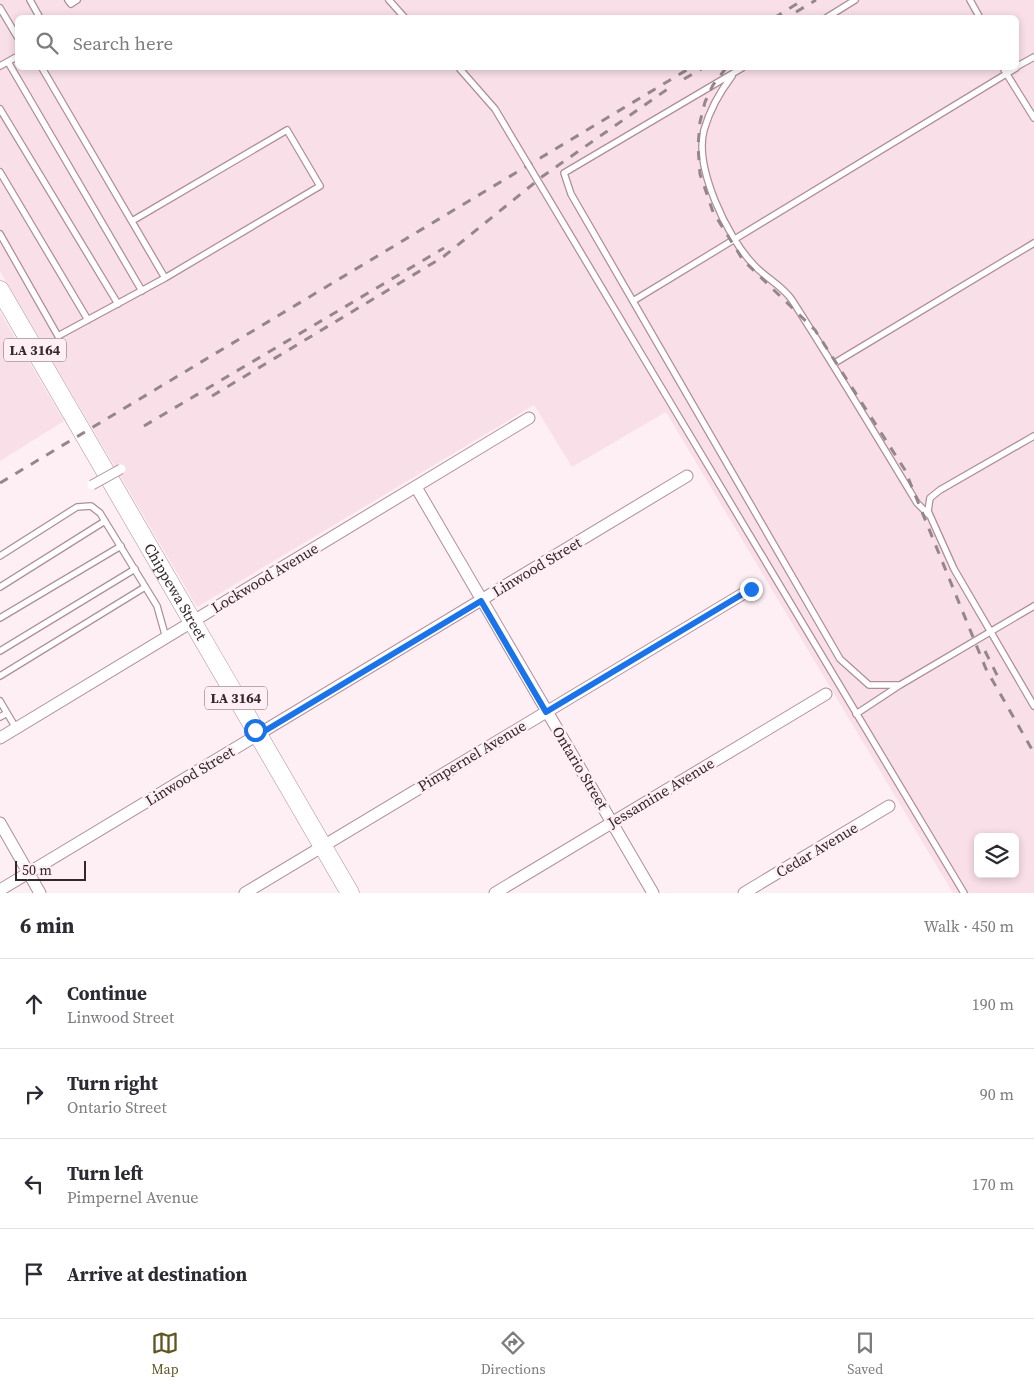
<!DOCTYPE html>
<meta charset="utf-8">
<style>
body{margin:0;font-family:"Source Serif 4",serif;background:#f7f7f7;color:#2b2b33}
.controls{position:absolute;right:15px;bottom:15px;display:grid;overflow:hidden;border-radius:8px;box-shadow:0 2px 8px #0003}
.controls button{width:45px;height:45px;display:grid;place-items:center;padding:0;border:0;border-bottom:1px solid #e1e1e2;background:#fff;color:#2b2b33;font:25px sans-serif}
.scale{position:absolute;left:15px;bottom:12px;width:71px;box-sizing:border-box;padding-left:5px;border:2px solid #34272c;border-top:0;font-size:14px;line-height:18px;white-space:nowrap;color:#34272c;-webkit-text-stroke:4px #feeff4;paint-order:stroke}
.stop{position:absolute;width:15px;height:15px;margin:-11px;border:4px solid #1a73e8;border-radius:50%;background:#fff}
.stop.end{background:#1a73e8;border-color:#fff;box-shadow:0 1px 5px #0008}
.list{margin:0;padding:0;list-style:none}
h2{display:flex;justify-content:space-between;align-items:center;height:65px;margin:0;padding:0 20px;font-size:21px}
h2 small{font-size:16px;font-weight:400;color:#7c7c81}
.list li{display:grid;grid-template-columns:32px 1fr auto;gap:15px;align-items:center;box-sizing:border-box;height:90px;padding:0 20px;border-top:1px solid #e1e1e2}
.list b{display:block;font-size:19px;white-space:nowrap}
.list p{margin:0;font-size:16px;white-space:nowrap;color:#7c7c81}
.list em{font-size:16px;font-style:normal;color:#7c7c81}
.icon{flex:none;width:28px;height:28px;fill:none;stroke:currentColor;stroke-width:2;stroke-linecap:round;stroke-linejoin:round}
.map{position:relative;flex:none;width:1034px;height:893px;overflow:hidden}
.search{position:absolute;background:#fff;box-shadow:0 2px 8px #0003;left:15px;right:15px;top:15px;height:55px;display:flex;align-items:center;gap:12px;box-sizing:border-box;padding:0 18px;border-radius:8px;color:#7c7c81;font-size:19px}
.sheet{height:425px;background:#fff}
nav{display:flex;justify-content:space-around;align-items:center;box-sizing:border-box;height:70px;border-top:1px solid #e1e1e2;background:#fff;font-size:14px;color:#7c7c81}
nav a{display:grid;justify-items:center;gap:2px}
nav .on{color:#5e5723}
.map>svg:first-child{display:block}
.built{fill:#f9dfe8;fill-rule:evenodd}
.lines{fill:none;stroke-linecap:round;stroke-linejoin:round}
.service-casing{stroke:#af8e9a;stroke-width:8}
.minor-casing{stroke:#af8e9a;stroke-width:13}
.primary-casing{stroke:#af8e9a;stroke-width:19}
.service{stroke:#fff;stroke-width:5.5}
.minor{stroke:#fff;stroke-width:11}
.primary{stroke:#fff;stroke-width:18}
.rail{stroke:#94868b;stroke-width:3;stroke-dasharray:9 9;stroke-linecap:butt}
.service-bridge-casing{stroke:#af8e9a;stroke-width:8;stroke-linecap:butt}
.pedestrian-bridge-casing{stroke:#af8e9a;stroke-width:11;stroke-linecap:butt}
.service-bridge{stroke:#fff;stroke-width:5.5}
.pedestrian-bridge{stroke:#fff;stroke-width:9}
.route{stroke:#1a73e8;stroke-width:6}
.labels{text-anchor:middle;stroke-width:5;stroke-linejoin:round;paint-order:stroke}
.shield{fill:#feeff4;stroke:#716368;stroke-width:1}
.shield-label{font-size:14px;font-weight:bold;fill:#34272c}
.street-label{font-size:15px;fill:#34272c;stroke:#feeff4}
</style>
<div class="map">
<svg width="1034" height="893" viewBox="0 0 1034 893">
<rect width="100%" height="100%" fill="#feeff4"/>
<path class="built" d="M0,0H1034V893H953L666,412L572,467L534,405L197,607L0,271ZM18,18H1016V68H18ZM978,837H1015V874H978Z
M0,312L64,421L0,461Z"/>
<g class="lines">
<defs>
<path id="service" d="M30,0L40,18
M68,0L71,4L77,0
M389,0L405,18
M970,0L980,18
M0,8L18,38
M826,18L855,0
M8,62L142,291
M0,66L18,56
M1016,67L1034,57
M42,68L165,278
M742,68L564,173L571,194L840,659L869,685H900L1034,606
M1003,68L1034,118
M732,76C719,93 710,109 704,130C694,167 727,237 753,264C764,277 783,286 792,300C835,367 876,435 917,503L929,515
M0,109L118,304
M0,172L88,320
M0,234L58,336L165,278L320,186L287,130L132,221
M633,301L1016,68
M833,364L1034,243
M664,392L964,893
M1034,436L940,490L930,498L928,511L954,569L1034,706
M0,556L77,507L91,506L100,513L157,606L166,638
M0,587L105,521
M0,618L121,546
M0,651L135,569
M0,676L145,587
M0,701L7,713
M856,714L900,685
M0,717L7,713L16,728"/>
<path id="minor" d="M416,487L653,893
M0,738L529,418
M0,823L40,893
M0,890L687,476
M245,893L751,589
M495,893L826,694
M744,893L889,806"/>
<g id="primary">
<path id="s1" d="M0,290L350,893"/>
</g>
</defs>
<use href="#service" class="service-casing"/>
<use href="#minor" class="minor-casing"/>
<use href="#primary" class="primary-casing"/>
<use href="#service" class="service"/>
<use href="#minor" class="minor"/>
<use href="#primary" class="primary"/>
<path class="rail" d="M796,12L816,0
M774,18L803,0
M726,68L713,85L705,102L700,122L698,146L700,174L713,212L743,260L815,330L905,470L986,669L1034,753
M684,79L703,68
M212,396L443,257L543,176L669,88
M144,426L444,248
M0,483L690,68
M985,651L1001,683"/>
<defs>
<path id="service-bridge" d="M459,68L495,109L664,392"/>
<path id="pedestrian-bridge" d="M92,485L121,469"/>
</defs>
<use href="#service-bridge" class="service-bridge-casing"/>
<use href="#pedestrian-bridge" class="pedestrian-bridge-casing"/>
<use href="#service-bridge" class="service-bridge"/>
<use href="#pedestrian-bridge" class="pedestrian-bridge"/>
</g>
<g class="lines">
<path class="route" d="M255,730L258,735L481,601L546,712L751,589"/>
</g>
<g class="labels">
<g class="shield">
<rect x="4" y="338.5" width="62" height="23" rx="4"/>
<rect x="205" y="686.5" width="62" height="23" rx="4"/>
</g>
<g class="shield-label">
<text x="35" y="355">LA 3164</text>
<text x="236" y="703">LA 3164</text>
</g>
<g class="street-label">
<text transform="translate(537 567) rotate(-31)" y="5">Linwood Street</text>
<text transform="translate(265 578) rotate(-31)" y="5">Lockwood Avenue</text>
<text dy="5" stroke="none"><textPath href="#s1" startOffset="349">Chippewa Street</textPath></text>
<text transform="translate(472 756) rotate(-31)" y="5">Pimpernel Avenue</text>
<text transform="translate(580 768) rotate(59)" y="5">Ontario Street</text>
<text transform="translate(190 776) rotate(-31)" y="5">Linwood Street</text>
<text transform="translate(661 793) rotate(-31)" y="5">Jessamine Avenue</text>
<text transform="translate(817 850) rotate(-31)" y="5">Cedar Avenue</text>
</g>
</g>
</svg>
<div class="controls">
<button><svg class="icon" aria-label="layers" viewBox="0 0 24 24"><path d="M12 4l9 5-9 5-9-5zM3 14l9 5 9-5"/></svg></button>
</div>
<div class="scale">50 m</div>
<div class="stop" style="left:255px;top:730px"></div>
<div class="stop end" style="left:751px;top:589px"></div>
<div class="search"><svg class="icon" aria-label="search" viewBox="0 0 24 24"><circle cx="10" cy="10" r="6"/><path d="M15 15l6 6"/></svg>Search here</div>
</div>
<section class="sheet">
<h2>6 min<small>Walk · 450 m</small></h2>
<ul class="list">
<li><svg class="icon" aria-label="ahead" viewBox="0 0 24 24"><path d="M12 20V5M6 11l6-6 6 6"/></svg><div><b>Continue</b><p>Linwood Street</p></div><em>190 m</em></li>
<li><svg class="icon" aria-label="right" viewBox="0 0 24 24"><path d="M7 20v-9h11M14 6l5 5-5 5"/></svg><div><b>Turn right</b><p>Ontario Street</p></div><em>90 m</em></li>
<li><svg class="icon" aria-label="left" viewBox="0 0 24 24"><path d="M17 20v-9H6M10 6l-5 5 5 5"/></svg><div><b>Turn left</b><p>Pimpernel Avenue</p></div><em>170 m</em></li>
<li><svg class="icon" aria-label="arrive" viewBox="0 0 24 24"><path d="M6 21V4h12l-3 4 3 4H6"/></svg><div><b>Arrive at destination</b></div></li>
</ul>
</section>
<nav>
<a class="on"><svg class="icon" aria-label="map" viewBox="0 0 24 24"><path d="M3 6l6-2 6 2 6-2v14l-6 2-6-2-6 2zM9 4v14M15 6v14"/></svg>Map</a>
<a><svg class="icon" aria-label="directions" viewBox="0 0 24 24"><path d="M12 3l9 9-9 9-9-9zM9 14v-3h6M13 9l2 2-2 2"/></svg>Directions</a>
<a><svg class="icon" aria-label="saved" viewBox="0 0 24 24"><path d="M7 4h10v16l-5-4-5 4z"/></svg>Saved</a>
</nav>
